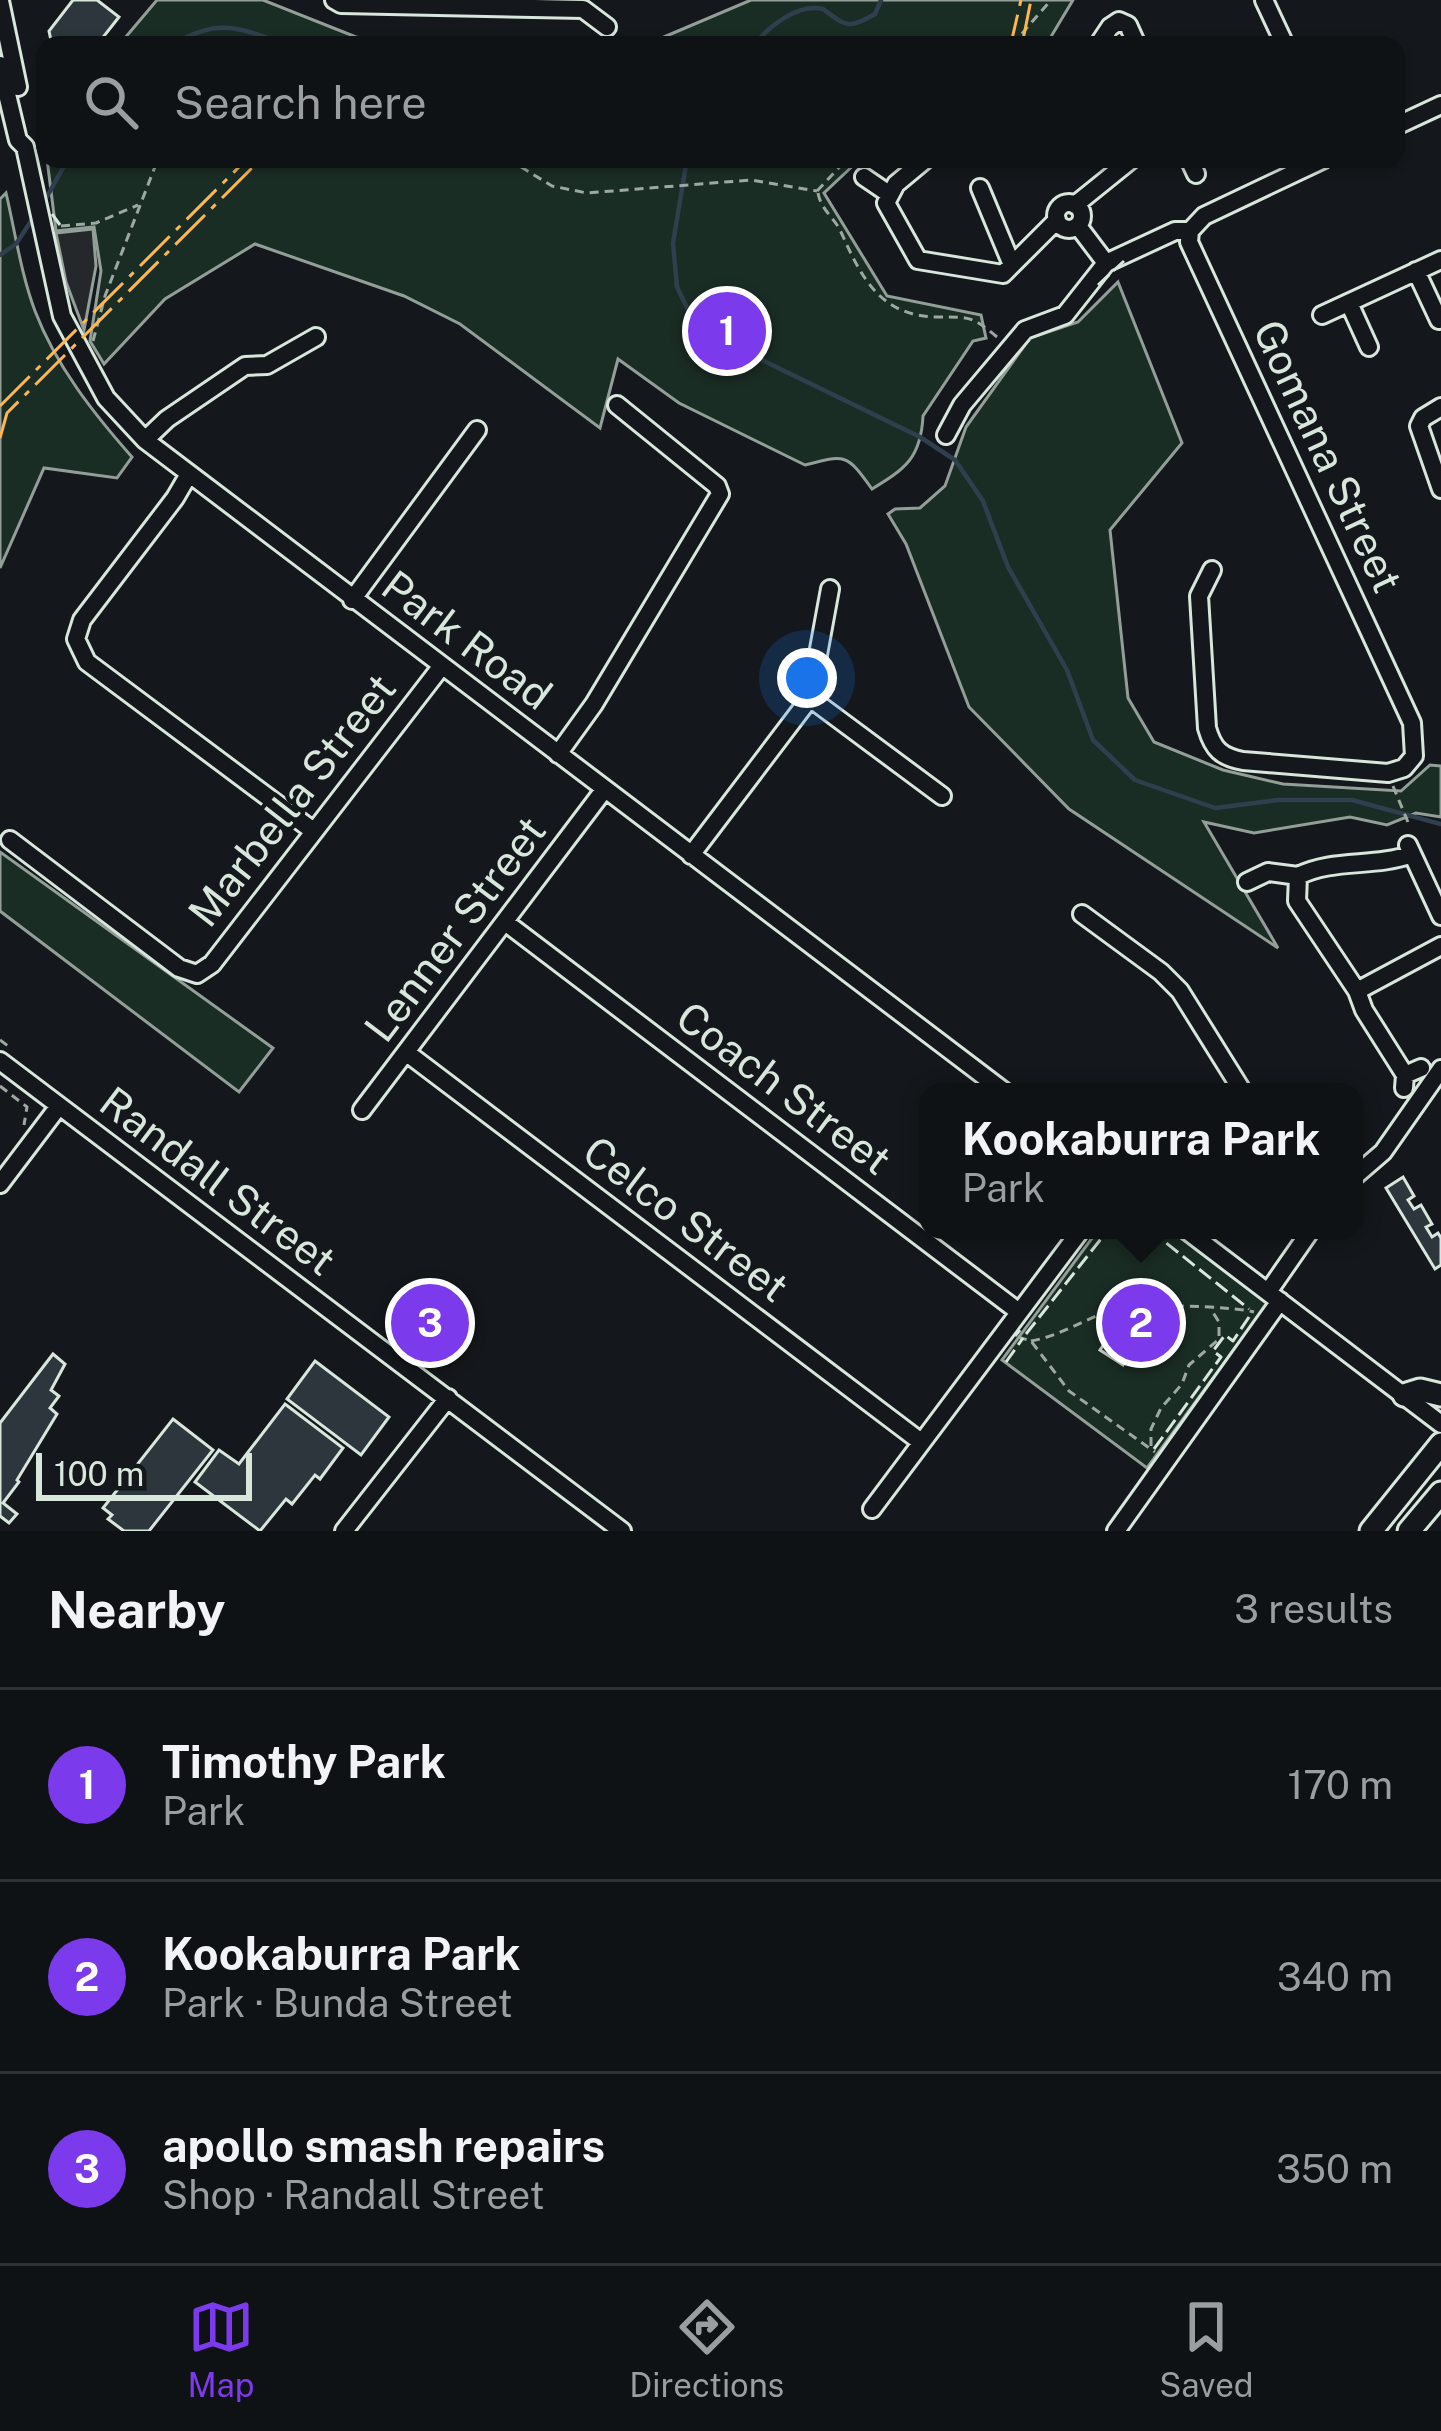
<!DOCTYPE html>
<meta charset="utf-8">
<style>
body{margin:0;font-family:"Public Sans",sans-serif;background:#181b1e;color:#f1f3f6}
.scale{position:absolute;left:36px;bottom:30px;width:216px;box-sizing:border-box;padding-left:12px;border:6px solid #d8e6dc;border-top:0;font-size:33px;line-height:42px;white-space:nowrap;color:#d8e6dc;-webkit-text-stroke:9px #14181c;paint-order:stroke}
.you{position:absolute;left:807px;top:678px;width:42px;height:42px;margin:-30px;border:9px solid #fff;border-radius:50%;background:#1a73e8;box-shadow:0 0 0 18px #1a73e833}
.badge{display:grid;place-items:center;width:78px;height:78px;border-radius:50%;background:#7c3aed;color:#fff;font-size:39px;font-weight:700}
.pin{position:absolute;translate:-50% -50%;border:6px solid #fff;box-shadow:0 3px 12px #0006}
.popup{position:absolute;left:919px;top:1083px;width:444px;height:156px;box-sizing:border-box;display:grid;place-content:center;border-radius:24px;background:#0f1215;filter:drop-shadow(0 3px 9px #0005);font-size:39px;white-space:nowrap;color:#9b9ea0}
.popup b{font-size:45px;color:#f1f3f6}
.popup::after{content:'';position:absolute;left:50%;top:100%;margin-left:-24px;border:24px solid transparent;border-top-color:#0f1215}
.list{margin:0;padding:0;list-style:none}
h2{display:flex;justify-content:space-between;align-items:center;height:156px;margin:0;padding:0 48px;font-size:51px}
h2 small{font-size:39px;font-weight:400;color:#9b9ea0}
.list li{display:grid;grid-template-columns:78px 1fr auto;gap:36px;align-items:center;box-sizing:border-box;height:192px;padding:0 48px;border-top:3px solid #2f3234}
.list b{display:block;font-size:45px;white-space:nowrap}
.list p{margin:0;font-size:39px;white-space:nowrap;color:#9b9ea0}
.list em{font-size:39px;font-style:normal;color:#9b9ea0}
.icon{flex:none;width:66px;height:66px;fill:none;stroke:currentColor;stroke-width:2;stroke-linecap:round;stroke-linejoin:round}
.map{position:relative;flex:none;width:1441px;height:1531px;overflow:hidden}
.search{position:absolute;background:#0f1215;box-shadow:0 3px 9px #0004;left:36px;right:36px;top:36px;height:132px;display:flex;align-items:center;gap:30px;box-sizing:border-box;padding:0 42px;border-radius:24px;color:#9b9ea0;font-size:45px}
.sheet{height:732px;background:#0f1215}
nav{display:flex;justify-content:space-around;align-items:center;box-sizing:border-box;height:168px;border-top:3px solid #2f3234;background:#0f1215;font-size:33px;color:#9b9ea0}
nav a{display:grid;justify-items:center;gap:6px}
nav .on{color:#7c3aed}
.map>svg:first-child{display:block}
.green{fill:#1a2d24;stroke:#939e99;stroke-width:3}
.parking{fill:#24282b;stroke:#939e99;stroke-width:3}
.lines{fill:none;stroke-linecap:round;stroke-linejoin:round}
.stream{stroke:#2f3f4d;stroke-width:4.5}
.building{fill:#2c363c;stroke:#d8e6dc;stroke-width:3}
.minor-casing{stroke:#d8e6dc;stroke-width:22}
.major-casing{stroke:#d8e6dc;stroke-width:27}
.path{stroke:#9da8a2;stroke-width:3;stroke-dasharray:9 6;stroke-linecap:butt}
.minor{stroke:#14181c;stroke-width:16}
.major{stroke:#14181c;stroke-width:21}
.fence{stroke:#d8e6dc;stroke-width:3;stroke-dasharray:15 6;stroke-linecap:butt}
.power{stroke:#ffb74d;stroke-width:3;stroke-dasharray:42 9 6 9;stroke-linecap:butt}
.labels{text-anchor:middle;stroke-width:9;stroke-linejoin:round;paint-order:stroke}
.street-label{font-size:42px;fill:#d8e6dc;stroke:#14181c}
</style>
<div class="map">
<svg width="1441" height="1531" viewBox="0 0 1441 1531">
<rect width="100%" height="100%" fill="#14181c"/>
<path class="green" d="M157,0H263L356,37L408,45H119Z
M751,0H1073L1046,45H645Z
M47,159H860L824,193L887,296L981,315L986,338L973,341L923,416C921,458 905,469 872,489C847,454 846,454 805,465L679,403L618,359L600,428L460,324L404,296L255,244L165,299L104,364L90,341L101,271L94,227L56,231Z
M6,193C15,231 21,274 35,311C56,366 94,414 132,457L117,478L44,468L0,568V199Z
M1118,282L1182,443L1110,530L1128,698L1154,742L1223,770L1283,784L1401,791L1430,765L1441,766V817L1416,813L1387,825L1350,817L1254,833L1204,822L1278,948L1069,809L969,707L906,544L888,514L895,509L920,508L945,486L966,427L1030,338L1078,322Z
M0,852L273,1048L239,1092L0,911Z
M1098,1230H1172L1269,1302L1147,1468L1002,1360Z"/>
<path class="parking" d="M93,229L96,266L84,330L66,282L56,233Z"/>
<g class="lines">
<path class="stream" d="M172,45C220,16 240,29 289,45
M754,45C769,26 798,3 823,9C846,26 848,30 875,14L881,0
M687,159L673,243L677,287L690,314L733,346L920,437L955,460L983,501L1008,567L1067,670L1093,740L1135,780L1215,808L1278,800H1352L1441,824
M45,200L68,159
M0,255L16,244L35,215"/>
</g>
<path class="building" d="M73,0H97L119,17L97,45H52L49,31Z
M1403,1177L1414,1196L1408,1200L1414,1209L1421,1205L1432,1224L1426,1227L1432,1237L1438,1233L1441,1238V1265L1435,1269L1386,1188Z
M1118,1323L1141,1338L1123,1365L1100,1350Z
M53,1354L65,1364L51,1390L59,1396L50,1408L57,1414L17,1480L19,1482L3,1503L17,1514L9,1523L0,1516V1423Z
M315,1361L389,1417L361,1455L287,1399Z
M285,1404L343,1448L320,1479L315,1475L292,1504L286,1499L260,1531L195,1482L219,1450L239,1464Z
M173,1419L213,1450L149,1531H124L108,1519L112,1515L103,1508Z"/>
<g class="lines">
<defs>
<path id="minor" d="M334,0L341,4L583,9L607,27
M1264,0L1285,45
M0,1L18,87
M1098,45L1110,27L1119,21L1128,25L1137,45
M0,65L18,140L25,147L62,316L106,398L145,440L1005,1092
M1396,126L1441,105
M926,159L896,184L886,203L918,260L1003,274L1057,220
M1189,159L1196,174
M864,177L889,194
M980,188L1012,265
M1056 216a13 13 0 1 1 26 0a13 13 0 1 1-26 0Z
M1075,205L1132,159
M1078,226L1106,263
M1416,271L1439,320
M1349,303L1369,347
M1322,315L1441,260
M1441,407L1423,418L1419,426L1441,489
M946,435L962,405L1025,330L1065,315L1106,263L1175,231H1190
M145,440L167,419L245,366L267,365L316,337
M189,474L175,498L82,620L76,639L87,662L312,830
M1212,570L1199,596L1207,728C1213,749 1221,757 1243,761L1388,773L1404,768L1414,756L1412,723L1189,242L1190,231L1204,216L1324,159
M352,600L477,430
M810,698L942,796
M558,754L594,704L720,494L717,486L617,405
M10,840L179,968L197,974L212,964L441,667
M1408,845L1441,916
M691,855L810,698L830,589
M1247,882L1268,872L1298,876
M1082,914L1161,972L1180,991L1243,1092
M505,922L1019,1312
M1357,991L1441,946
M407,1053L921,1442
M0,1061L622,1531
M1405,1075L1364,1010L1357,991L1297,901L1298,876C1334,858 1374,868 1412,854
M1404,1088L1405,1075L1421,1068
M362,1110L604,790
M1354,1177L1383,1152L1441,1069
M0,1184L59,1106
M1186,1230L1441,1424
M1268,1292L1311,1230
M872,1509L1081,1230
M344,1531L448,1398
M1116,1531L1280,1301"/>
<path id="major" d="M1404,1395L1420,1390L1441,1395
M1371,1531L1441,1444
M1409,1531L1441,1493"/>
</defs>
<use href="#minor" class="minor-casing"/>
<use href="#major" class="major-casing"/>
<path class="path" d="M1012,45L1051,0
M508,159L552,186L587,193L751,180L817,191
M817,191L847,159
M818,193C821,210 834,217 841,232C862,279 881,317 939,317C970,317 972,316 997,337
M61,226L96,223L138,205
M93,341L105,296L158,159
M1393,786L1410,827
M0,1040L8,1046
M0,1086L27,1107L24,1125
M1018,1337L1031,1341L1069,1391L1155,1452
M1031,1341C1060,1336 1085,1319 1112,1310C1136,1303 1231,1306 1254,1312
M1151,1446V1429L1161,1408L1182,1384L1189,1365L1219,1339V1322L1212,1311"/>
<use href="#minor" class="minor"/>
<use href="#major" class="major"/>
<path class="fence" d="M52,214L60,225
M1098,285L1124,261
M1150,1230L1249,1309
M1026,1334L1108,1230
M1015,1336L1020,1330
M1006,1362L1023,1338
M1154,1449L1221,1357L1213,1351L1225,1335L1233,1341L1249,1317"/>
<path class="power" d="M996,45L1012,39L1021,0
M1022,45L1031,0
M0,406L247,159
M0,438L7,413L261,159"/>
</g>
<g class="labels">
<g class="street-label">
<text transform="translate(1328 456) rotate(65)" y="15">Gomana Street</text>
<text transform="translate(467 640) rotate(37)" y="15">Park Road</text>
<text transform="translate(292 800) rotate(-52)" y="15">Marbella Street</text>
<text transform="translate(455 929) rotate(-53)" y="15">Lenner Street</text>
<text transform="translate(784 1088) rotate(37)" y="15">Coach Street</text>
<text transform="translate(218 1181) rotate(37)" y="15">Randall Street</text>
<text transform="translate(686 1219) rotate(37)" y="15">Celco Street</text>
</g>
</g>
</svg>
<div class="scale">100 m</div>
<div class="you"></div>
<div class="pin badge" style="left:727px;top:331px">1</div>
<div class="pin badge" style="left:1141px;top:1323px">2</div>
<div class="popup"><b>Kookaburra Park</b>Park</div>
<div class="pin badge" style="left:430px;top:1323px">3</div>
<div class="search"><svg class="icon" aria-label="search" viewBox="0 0 24 24"><circle cx="10" cy="10" r="6"/><path d="M15 15l6 6"/></svg>Search here</div>
</div>
<section class="sheet">
<h2>Nearby<small>3 results</small></h2>
<ul class="list">
<li><span class="badge">1</span><div><b>Timothy Park</b><p>Park</p></div><em>170 m</em></li>
<li><span class="badge">2</span><div><b>Kookaburra Park</b><p>Park · Bunda Street</p></div><em>340 m</em></li>
<li><span class="badge">3</span><div><b>apollo smash repairs</b><p>Shop · Randall Street</p></div><em>350 m</em></li>
</ul>
</section>
<nav>
<a class="on"><svg class="icon" aria-label="map" viewBox="0 0 24 24"><path d="M3 6l6-2 6 2 6-2v14l-6 2-6-2-6 2zM9 4v14M15 6v14"/></svg>Map</a>
<a><svg class="icon" aria-label="directions" viewBox="0 0 24 24"><path d="M12 3l9 9-9 9-9-9zM9 14v-3h6M13 9l2 2-2 2"/></svg>Directions</a>
<a><svg class="icon" aria-label="saved" viewBox="0 0 24 24"><path d="M7 4h10v16l-5-4-5 4z"/></svg>Saved</a>
</nav>
